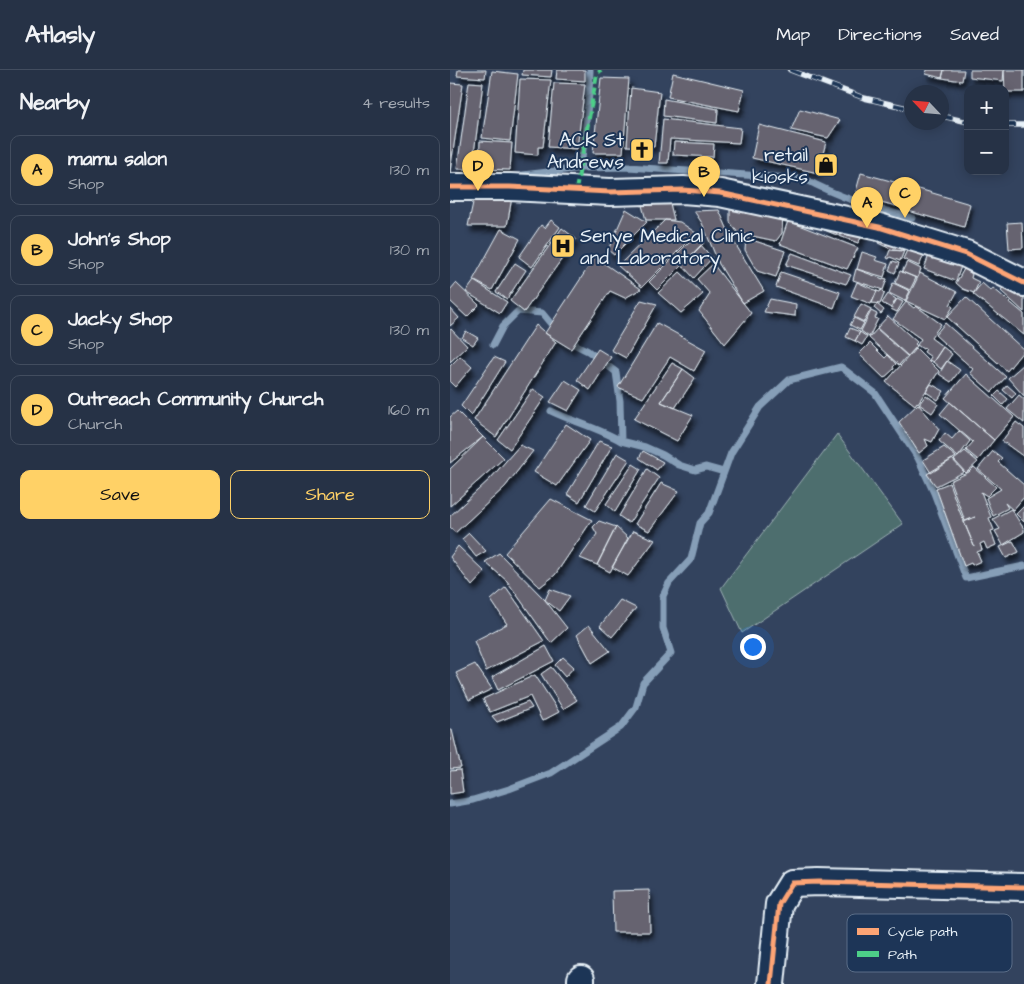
<!DOCTYPE html>
<meta charset="utf-8">
<style>
body{margin:0;font-family:"Architects Daughter",sans-serif;background:#323e51;color:#f1f3f6}
.controls{position:absolute;right:15px;top:15px;display:grid;overflow:hidden;border-radius:10px;box-shadow:0 2px 12px #0003}
.controls button{width:45px;height:45px;display:grid;place-items:center;padding:0;border:0;border-bottom:1px solid #424d5f;background:#263246;color:#f1f3f6;font:25px sans-serif}
.compass{position:absolute;left:454px;top:15px;width:45px;height:45px;border-radius:50%;background:#263246;box-shadow:0 2px 12px #0003;rotate:296deg}
.you{position:absolute;left:302px;top:576px;width:18px;height:18px;margin:-12px;border:4px solid #fff;border-radius:50%;background:#1a73e8;box-shadow:0 0 0 8px #1a73e833}
.badge{display:grid;place-items:center;width:32px;height:32px;border-radius:50%;background:#ffd166;color:#111;font-size:16px;font-weight:700}
.pin{position:absolute;translate:-50% -41px;filter:drop-shadow(0 1px 2px #0008)}
.pin::after{content:'';position:absolute;top:26px;width:18px;height:15px;background:inherit;clip-path:polygon(0 0,100% 0,50% 100%)}
.list{margin:0;padding:0;list-style:none}
h2{display:flex;justify-content:space-between;align-items:center;height:65px;margin:0;padding:0 20px;font-size:21px}
h2 small{font-size:16px;font-weight:400;color:#a4aab3}
.list li{display:grid;grid-template-columns:32px 1fr auto;gap:15px;align-items:center;box-sizing:border-box;height:70px;margin:0 10px 10px;padding:0 10px;border:1px solid #424d5f;border-radius:10px}
.list b{display:block;font-size:19px;white-space:nowrap}
.list p{margin:0;font-size:16px;white-space:nowrap;color:#a4aab3}
.list em{font-size:16px;font-style:normal;color:#a4aab3}
.actions{display:flex;gap:10px;padding:15px 20px}
.actions a{flex:1;padding:11px 0;border:1px solid #ffd166;border-radius:10px;text-align:center;font-size:18px;color:#ffd166}
.actions .main{background:#ffd166;color:#111}
.map{position:relative;flex:none;width:574px;height:914px;overflow:hidden}
header{display:flex;align-items:center;gap:30px;box-sizing:border-box;height:70px;padding:0 25px;background:#263246;border-bottom:1px solid #424d5f}
header strong{font-size:24px}
nav{display:flex;gap:28px;margin-inline-start:auto;font-size:18px}
main{display:flex}
aside{flex:1;background:#263246}
.map>svg:first-child{display:block}
.green{fill:#4e6e6e;stroke:#9bb0b3}
.lines{fill:none;stroke-linecap:round;stroke-linejoin:round}
.stream{stroke:#869eb7;stroke-width:7}
.building{fill:#666470;stroke:#e8f1f8;filter:url(#shadow)}
.minor-casing{stroke:#e8f1f8;stroke-width:30}
.minor{stroke:#1d3557;stroke-width:26}
.rail-casing{stroke:#e8f1f8;stroke-width:5.5}
.rail{stroke:#1d3557;stroke-width:4;stroke-dasharray:11;stroke-linecap:butt}
.quiet{stroke:#4dcf88;stroke-width:4;stroke-dasharray:8 4;stroke-linecap:butt}
.cycleway-casing{stroke:#1d3557;stroke-width:8}
.cycleway{stroke:#fda474;stroke-width:5}
.labels{text-anchor:middle;stroke-width:4;stroke-linejoin:round;paint-order:stroke}
.poi-label{font-size:19px;fill:#e8f1f8;stroke:#1d3557;text-anchor:end}
.key{fill:#1d3557;stroke:#5a6d87;stroke-width:1}
.key-label{font-size:14px;fill:#e8f1f8}
</style>
<header>
<strong>Atlasly</strong>
<nav><a>Map</a><a>Directions</a><a>Saved</a></nav>
</header>
<main>
<aside>
<h2>Nearby<small>4 results</small></h2>
<ul class="list">
<li><span class="badge">A</span><div><b>mamu salon</b><p>Shop</p></div><em>130 m</em></li>
<li><span class="badge">B</span><div><b>John's Shop</b><p>Shop</p></div><em>130 m</em></li>
<li><span class="badge">C</span><div><b>Jacky Shop</b><p>Shop</p></div><em>130 m</em></li>
<li><span class="badge">D</span><div><b>Outreach Community Church</b><p>Church</p></div><em>160 m</em></li>
</ul>
<div class="actions"><a class="main">Save</a><a>Share</a></div>
</aside>
<div class="map">
<svg width="574" height="914" viewBox="0 0 574 914">
<defs>
<filter id="shadow"><feDropShadow dx="3" dy="5.5" stdDeviation="2.5" flood-color="#0009"/></filter>
</defs>
<rect width="100%" height="100%" fill="#33435e"/>
<filter id="ink" filterUnits="userSpaceOnUse"><feTurbulence type="fractalNoise" baseFrequency=".02" numOctaves="2"/><feDisplacementMap in="SourceGraphic" scale="10" xChannelSelector="R" yChannelSelector="G"/><feConvolveMatrix kernelMatrix="1 2 1 2 8 2 1 2 1" color-interpolation-filters="sRGB"/></filter>
<g filter="url(#ink)">
<path class="green" d="M387,364L453,454L292,563L271,518Z"/>
<g class="lines">
<path class="stream" d="M131,98L139,24L140,0
M73,105L131,98L178,97L355,109C389,128 425,138 462,148
M118,271L138,281L166,302L170,331L171,371L195,377L213,385L229,395L245,400L256,397L274,402
M43,275L53,256L68,241L92,243L106,260
M101,341C124,352 149,358 171,371
M0,734L23,730L59,719L101,703L171,657L186,637L193,613L221,583L213,558V526L219,513L241,489L250,453L259,443L281,383L310,337L339,310L391,297L425,323L468,388L484,423L516,508L574,496"/>
</g>
<path class="building" d="M8,0H36L35,8L7,6Z
M73,0H102L101,7L72,5Z
M107,0H135V11L106,9Z
M477,0H494L492,8L476,4Z
M494,0H514L512,11L492,8Z
M520,0H554L553,11L520,7Z
M554,0H574V22H555Z
M42,1L68,4L60,71L32,68Z
M223,3L294,20L289,41L218,27Z
M151,8L179,9L173,83H143Z
M70,9L101,10L93,77H88V85L65,83Z
M19,12L33,13L22,99H7Z
M0,13L13,14L0,102Z
M104,13L135,14L127,79L98,77Z
M181,18L210,22L204,77L177,76Z
M214,29L268,39L267,53L213,46Z
M350,39L390,50L378,68L341,60Z
M213,49L291,58L289,73L220,69L218,93H209Z
M309,55L376,72L368,103L302,88Z
M30,71L62,73L60,100L29,99Z
M224,72L264,74L263,87L223,85Z
M411,103L452,114L446,136L405,125Z
M462,117L520,134L514,157L455,140Z
M217,121L224,150H196L190,128Z
M62,127L57,156H18L24,128Z
M280,137L333,140L332,163L326,171L288,163L280,152Z
M176,139L197,152L164,185L158,180Z
M269,140L281,167L314,221L293,233L269,194L252,153L244,141Z
M101,150L110,157L82,197L69,187L91,155L95,158Z
M215,150L230,152L246,163L192,217L168,196Z
M338,151L408,178L397,199L330,174Z
M572,152L573,178L559,179L557,153Z
M383,153L417,158L408,173L374,160Z
M112,158L126,169L74,242L60,231Z
M51,159L70,169L42,220L23,210Z
M434,159L459,170L454,181L443,180L428,173Z
M247,164L255,172L207,220L199,212Z
M296,168L335,181L326,207L307,201L295,180Z
M251,175L262,188L244,208L232,195Z
M458,178L474,185L469,196L453,189Z
M440,180L454,181L450,191L440,187L439,189L437,188Z
M412,182L427,187L425,190L438,194L434,207L407,199Z
M342,183L401,205L396,214L336,195Z
M479,185L511,196L506,211L474,199Z
M145,187L191,219L175,228L160,221L121,279L95,263Z
M443,191L449,193L445,203L439,200Z
M457,192L471,199L467,208L452,202Z
M65,193L76,200L57,229L46,222Z
M263,194L301,243L275,274L249,241L260,224L247,209Z
M406,199L433,209V208L437,209L433,220L403,210Z
M514,199L522,204L521,208L529,212L524,223L513,219L506,213Z
M450,201L466,208L460,220L445,213Z
M230,202L253,224L231,243L208,223Z
M331,202L390,222L384,238L326,217Z
M470,203L507,222L500,235L503,237L495,249L456,231Z
M24,211L57,232L50,243L16,222Z
M407,212L427,221L421,234L401,226Z
M6,213L29,235L17,247L0,231V220Z
M443,213L460,221L455,231L439,223Z
M532,213L541,221L543,218L574,244V265L523,224Z
M557,213L574,228V242L551,221Z
M431,220L434,223L435,222L430,234L422,233L427,221L430,222Z
M438,224L446,229L441,238L432,233Z
M516,227L574,280L557,301L497,247Z
M320,229L346,234L345,246L314,242Z
M447,229L453,232L447,242L441,239Z
M191,230L207,234L176,288L161,280Z
M456,232L464,238L466,236L491,254L481,268L493,277L483,292L479,290L481,287L474,282L476,279L474,278L473,279L467,275L471,269L443,249Z
M411,234L421,239L414,252L404,247Z
M427,234L434,240L431,244L424,238Z
M0,238L9,248L0,256Z
M421,241L427,244L425,248L428,249L419,267L411,261Z
M438,246L467,272L465,274L467,276L458,286L427,258Z
M404,248L414,253L410,260L400,255Z
M207,253L256,280L244,301L220,287L193,328L168,317Z
M495,253L556,307L542,322L520,303L523,299L485,265Z
M86,255L106,272L46,367L24,350Z
M400,258L410,262L405,271L396,267Z
M1,259L17,276L0,292V260Z
M427,259L457,286L449,295L419,268Z
M16,261L28,268L23,275L12,268Z
M410,262L417,267L412,275L405,271Z
M420,273L435,288L438,285L446,294L443,297L444,299L434,308L409,284Z
M493,277L502,284L491,299L483,292Z
M466,278L489,301L468,333L467,332L465,335L436,312Z
M148,279L161,287L140,320L127,310Z
M10,286L22,297L5,317L0,312V296Z
M44,287L55,292L21,346L11,336Z
M497,291L510,300L501,312L489,304Z
M222,293L233,299L211,332L243,345L227,371L184,349Z
M574,294V326L558,308Z
M233,299L245,308L225,338L211,332Z
M516,304L564,347L544,370L495,328Z
M115,310L131,320L118,341L100,332Z
M481,314L494,321L488,330L476,322Z
M557,315L566,323L562,328L553,320Z
M83,319L95,327L60,379L48,370Z
M549,321L558,329L553,335L544,326Z
M476,325L488,334L482,343L469,334Z
M569,325L574,329V353L557,339Z
M500,332L544,370L528,390L516,380L523,372L490,344Z
M468,334L489,359L482,372L475,369L478,376L469,383L449,352Z
M7,341L33,367L0,393V347Z
M566,352L574,358V387L552,371Z
M116,354L140,370L107,416L84,402Z
M509,361L520,371L508,387L489,371L495,363L502,369Z
M33,367L54,388L0,436V399Z
M149,371L162,376L129,432L117,424Z
M70,375L83,381L55,417L5,463L0,457V446L41,408Z
M494,377L506,387L481,403L473,390Z
M193,381L213,392L207,400L189,388Z
M515,381L528,392L516,403L504,390Z
M543,381L552,388L548,392L574,415V427L563,440L555,433L558,438L543,446L536,428L551,419L528,399Z
M167,383L179,390L145,441L136,435Z
M502,389L514,402L486,416L477,404Z
M183,394L191,399L165,442L156,434Z
M524,397L546,417L537,426L531,422L541,447L539,448L544,460L541,461L546,475L537,479L534,472L530,474L532,480L527,482L531,491L522,495L521,493L514,496L486,418L499,413L509,440L524,476L514,452L525,447L515,451L500,411L519,402Z
M197,399L209,408L179,453L169,446Z
M211,413L229,421L199,461L185,454Z
M101,429L142,450L105,505L90,517L55,483Z
M574,436V452L566,444Z
M561,439L574,459V462L553,475L545,461L550,459L543,449Z
M149,451L166,457L147,495L130,488L147,464L143,457Z
M166,457L178,468L160,502L147,495Z
M183,461L205,470L178,506L162,497Z
M19,463L36,481L26,487L12,469Z
M563,471L569,482L556,488L550,477Z
M8,476L35,502L22,516L0,487Z
M49,483L95,530L117,558L101,573L57,511L35,492Z
M56,517L94,571L36,601L24,571L57,554L41,530Z
M100,519L120,526L109,541L95,530Z
M170,530L186,538L162,567L150,556Z
M139,555L160,581L142,593L127,565Z
M96,576L104,591L48,620L42,607Z
M113,587L124,597L115,607L105,595Z
M25,594L42,619L19,630L6,603Z
M101,597L127,630L113,639L91,604Z
M85,605L109,642L92,651L80,626L40,642L33,629Z
M78,632L82,638L47,652L42,646Z
M0,660H2L11,698L0,699Z
M10,700L13,722L0,724V701Z
M199,820L200,862H163L162,821Z"/>
<g class="lines">
<defs>
<path id="minor" d="M0,117H60L160,122L233,120L270,123L429,157L516,184L574,213
M131,909V914
M321,914L329,834L342,813L369,812L574,817"/>
</defs>
<use href="#minor" class="minor-casing"/>
<use href="#minor" class="minor"/>
<defs>
<path id="rail" d="M340,0L414,28L462,39
M492,46L518,52
M555,55H574"/>
</defs>
<use href="#rail" class="rail-casing"/>
<use href="#rail" class="rail"/>
<path class="quiet" d="M126,120L147,4L151,0"/>
<defs>
<path id="cycleway" d="M0,117H60L160,122L233,120L270,123L429,157L516,184L574,213
M321,914L329,834L342,813L369,812L574,817"/>
</defs>
<use href="#cycleway" class="cycleway-casing"/>
<use href="#cycleway" class="cycleway"/>
</g>
</g>
<defs>
<symbol id="church-square" viewBox="-11 -11 22 22"><rect x="-9" y="-9" width="18" height="18" rx="4" fill="#ffd166" stroke="#1d3557"/><path d="M-1.2-6h2.4v3.5h3.3v2.4h-3.3V6h-2.4V-.1h-3.3v-2.4h3.3Z" fill="#111"/></symbol>
<symbol id="shop-square" viewBox="-11 -11 22 22"><rect x="-9" y="-9" width="18" height="18" rx="4" fill="#ffd166" stroke="#1d3557"/><path d="M-5-2.5h2.3a2.7 3.5 0 0 1 5.4 0H5L5.5 6h-11ZM-1.5-2.5h3a1.5 2.3 0 0 0-3 0Z" fill="#111"/></symbol>
<symbol id="hospital-square" viewBox="-11 -11 22 22"><rect x="-9" y="-9" width="18" height="18" rx="4" fill="#ffd166" stroke="#1d3557"/><path d="M-5-5h3v3.5h4V-5h3V5h-3V1.5h-4V5h-3Z" fill="#111"/></symbol>
</defs>
<g fill-rule="evenodd">
<use href="#church-square" x="178" y="66" width="28" height="28"/>
<use href="#shop-square" x="362" y="81" width="28" height="28"/>
<use href="#hospital-square" x="99" y="162" width="28" height="28"/>
</g>
<g class="labels">
<g class="poi-label">
<text x="174" y="76">ACK St<tspan x="174" dy="22">Andrews</tspan></text>
<text x="358" y="91">retail<tspan x="358" dy="22">kiosks</tspan></text>
<text x="130" y="172" text-anchor="start">Senye Medical Clinic<tspan x="130" dy="22">and Laboratory</tspan></text>
</g>
</g>
<rect x="397" y="844" width="165" height="58" rx="8" class="key"/>
<rect x="407" y="858" width="22" height="7" fill="#fda474"/>
<rect x="407" y="881" width="22" height="6" fill="#4dcf88"/>
<g class="key-label">
<text x="438" y="866">Cycle path</text>
<text x="438" y="889">Path</text>
</g>
</svg>
<div class="controls">
<button>+</button>
<button>−</button>
</div>
<svg class="compass" viewBox="-18 -18 36 36"><path d="M0-13l5 13h-10z" fill="#e53935"/><path d="M0 13l5-13h-10z" fill="#a4aab3"/></svg>
<div class="you"></div>
<div class="pin badge" style="left:417px;top:158px">A</div>
<div class="pin badge" style="left:254px;top:127px">B</div>
<div class="pin badge" style="left:455px;top:148px">C</div>
<div class="pin badge" style="left:28px;top:121px">D</div>
</div>
</main>
